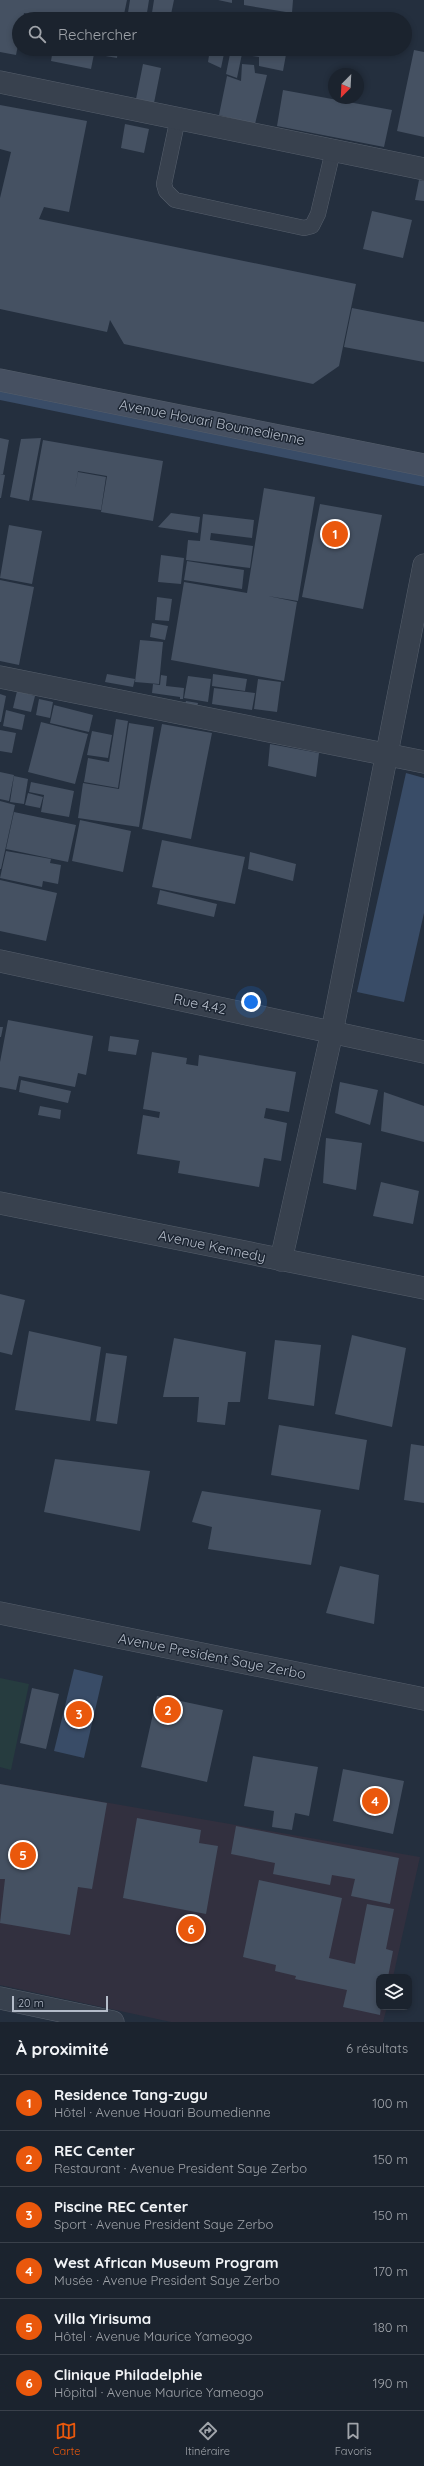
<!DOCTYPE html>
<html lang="fr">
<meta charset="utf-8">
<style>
body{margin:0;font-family:Quicksand,sans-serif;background:#282f3a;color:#f1f3f6}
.controls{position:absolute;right:12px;bottom:12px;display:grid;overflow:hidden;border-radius:8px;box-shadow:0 2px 6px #0003}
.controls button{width:36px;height:36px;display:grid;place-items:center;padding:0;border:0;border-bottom:1px solid #39404a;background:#1b232e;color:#f1f3f6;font:20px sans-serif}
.compass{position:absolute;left:328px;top:68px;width:36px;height:36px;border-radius:50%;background:#1b232e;box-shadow:0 2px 6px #0003;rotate:204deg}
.scale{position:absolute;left:12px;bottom:10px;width:96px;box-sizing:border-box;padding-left:4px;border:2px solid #b4bcc9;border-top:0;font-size:11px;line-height:14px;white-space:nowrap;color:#b4bcc9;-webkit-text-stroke:3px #1d2633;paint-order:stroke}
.you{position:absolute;left:251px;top:1002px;width:14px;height:14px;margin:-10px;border:3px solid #fff;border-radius:50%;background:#1a73e8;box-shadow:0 0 0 6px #1a73e833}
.badge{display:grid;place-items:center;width:26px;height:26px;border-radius:50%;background:#ea580c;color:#fff;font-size:13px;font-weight:700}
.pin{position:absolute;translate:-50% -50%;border:2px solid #fff;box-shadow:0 1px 4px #0006}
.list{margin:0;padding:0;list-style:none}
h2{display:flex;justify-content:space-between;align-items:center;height:52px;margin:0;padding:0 16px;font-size:17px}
h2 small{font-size:13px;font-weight:400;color:#a0a4aa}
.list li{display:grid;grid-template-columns:26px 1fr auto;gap:12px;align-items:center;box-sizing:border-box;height:56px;padding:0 16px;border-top:1px solid #39404a}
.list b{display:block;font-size:15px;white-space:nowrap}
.list p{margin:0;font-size:13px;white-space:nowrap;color:#a0a4aa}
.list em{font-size:13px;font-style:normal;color:#a0a4aa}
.icon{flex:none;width:22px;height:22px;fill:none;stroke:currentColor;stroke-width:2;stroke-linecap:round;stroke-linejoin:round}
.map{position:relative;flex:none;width:424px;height:2022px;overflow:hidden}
.search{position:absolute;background:#1b232e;box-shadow:0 2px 6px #0003;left:12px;right:12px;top:12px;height:44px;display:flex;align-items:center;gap:10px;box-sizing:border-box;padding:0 14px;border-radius:22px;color:#a0a4aa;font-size:15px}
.sheet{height:388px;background:#1b232e}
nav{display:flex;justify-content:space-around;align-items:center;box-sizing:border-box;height:56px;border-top:1px solid #39404a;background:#1b232e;font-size:11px;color:#a0a4aa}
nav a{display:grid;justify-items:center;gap:2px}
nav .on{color:#ea580c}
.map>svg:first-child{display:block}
.medical{fill:#32303f}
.green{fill:#263c3f}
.water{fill:#394c67}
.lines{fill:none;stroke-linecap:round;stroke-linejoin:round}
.stream{stroke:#394c67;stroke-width:10}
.building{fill:#455162}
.service-casing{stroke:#565f6c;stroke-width:16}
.minor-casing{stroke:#565f6c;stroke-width:23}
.secondary-casing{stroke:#565f6c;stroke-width:23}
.service{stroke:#38414e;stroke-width:15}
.minor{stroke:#38414e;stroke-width:22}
.secondary{stroke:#465061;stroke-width:22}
.labels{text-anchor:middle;stroke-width:3;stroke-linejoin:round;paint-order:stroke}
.street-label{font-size:14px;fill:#b4bcc9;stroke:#1d2633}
</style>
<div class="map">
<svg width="424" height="2022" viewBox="0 0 424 2022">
<rect width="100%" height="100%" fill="#242f3e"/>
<path class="medical" d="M0,1784L420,1857L393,1977H379V2007H387L383,2022H171L0,1985Z"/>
<path class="green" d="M0,1678L29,1684L11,1770L0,1767Z"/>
<path class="water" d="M406,773L424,778V913L404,1002L357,992Z
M74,1669L103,1676L84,1758L54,1751Z"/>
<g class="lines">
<path class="stream" d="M0,395L424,481"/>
</g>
<path class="building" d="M0,0H127L123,19H55L24,13L23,19H19V40L16,55L0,52Z
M130,0H149L146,19H127Z
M154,0H174L170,19H151Z
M218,0H232V3Z
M244,0H293L292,13L244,5Z
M240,12L286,18V19H238Z
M53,49H118L117,58L94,54L91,69L51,61Z
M210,49H225L221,68L208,62Z
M231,49H243L237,78L226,74Z
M244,49H287L283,71L259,66V57L244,55Z
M414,50L424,52V137L397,131Z
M143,64L161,68L154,103L136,99Z
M242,64L254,65L255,73L267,75L255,124L219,115L227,76L241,81Z
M283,90L392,110L384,147L277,126Z
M0,105L87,121L69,212L44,207L39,219L356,284L339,366L313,384L124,344L110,320L107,332L0,309V198L11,152L0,149Z
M125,124L149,129L144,153L121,148Z
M419,180L424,181V201L415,200Z
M372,211L412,220L403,258L363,249Z
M352,308L424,322V362L344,347Z
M0,438L9,440L3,474H0Z
M41,438L29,501L10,497L21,439Z
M43,440L163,461L153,521L101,512L107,476L78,471L75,490L78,472L106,477L101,510L32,500Z
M0,474L5,475L1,498H0Z
M264,488L315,497L298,601L268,596L297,602L284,681L171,660L184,582L247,593Z
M320,504L382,515L363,609L302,597Z
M171,513L200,517L198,533L158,527Z
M203,514L254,520L252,538L211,533L210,540L253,546L250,568L186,560L188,540L200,541Z
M9,525L42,531L32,584L0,578Z
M161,555L184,558L181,584L158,582Z
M187,561L244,570L242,589L184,580Z
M0,580L34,587L19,665L0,661Z
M157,597L172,599L169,621L155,620Z
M152,623L168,626L165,640L150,637Z
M140,640L163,642L159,684L135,682Z
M107,674L135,679L133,687L105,682Z
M213,674L247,679L245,691L212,686Z
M161,675L167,676L166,686L184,688L183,699H180V697L152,693L153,684L160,685Z
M188,676L211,679L208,702L184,698Z
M258,679L281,682L277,712L254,709Z
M214,688L255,693L252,710L212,704Z
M17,691L35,696L31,712L13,708Z
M0,694L6,696L1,722H0Z
M39,699L53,702L50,718L36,715Z
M186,701L198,703L196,711L184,709Z
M54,705L93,715L89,732L50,723Z
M6,710L25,715L22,730L3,726Z
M116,719L128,721L118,788L84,782L88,758L109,762Z
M41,722L88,734L75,784L28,772Z
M129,723L154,727L139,827L78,818L83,783L119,789Z
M162,724L212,733L191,839L142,829Z
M0,730L16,733L12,753L0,751Z
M92,731L112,735L108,758L87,755Z
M270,744L319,753L316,777L268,766Z
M0,772L14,775L9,801L0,799Z
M14,776L28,779L24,804L10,802Z
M31,782L74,791L69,817L41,812L44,795L29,792Z
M28,793L43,797L40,808L25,805Z
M0,801L15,805L1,869H0Z
M14,812L76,825L68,862L6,849Z
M80,820L131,831L123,872L72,861Z
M162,840L245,857L235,904L152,887Z
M6,851L51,859L50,863L61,865L58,884L43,881L42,887L0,878Z
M250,852L296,864L293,881L248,869Z
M0,880L57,893L46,941L0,931Z
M160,890L217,904L214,917L157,904Z
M8,1020L93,1036L86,1075L78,1073L75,1087L19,1076L16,1090L0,1087V1062Z
M0,1027H3L1,1037H0Z
M110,1036L139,1040L136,1055L108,1051Z
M152,1052L187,1058L186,1064L198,1066L199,1055L296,1072L289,1112L266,1108L264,1118L287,1123L281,1161L264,1158L259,1187L178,1173L180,1161L137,1154L143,1115L159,1118L160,1112L143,1109Z
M21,1080L71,1091L68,1103L19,1092Z
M340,1082L378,1090L370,1125L335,1113Z
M384,1092L424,1106V1142L381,1131Z
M40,1106L61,1110L60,1119L38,1115Z
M326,1138L362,1143L356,1190L323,1183Z
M381,1182L419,1191L413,1224L373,1216Z
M0,1294L25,1300L12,1355L0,1352Z
M29,1331L101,1347L90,1421L15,1410Z
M352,1335L406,1348L392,1427L335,1414Z
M174,1338L246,1352L240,1402H228L225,1425L197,1422L199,1397H163Z
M275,1340L321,1345L314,1406L268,1399Z
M106,1353L127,1356L117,1424L96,1421Z
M279,1425L367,1440L359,1490L271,1475Z
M411,1444L424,1446V1503L404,1500Z
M55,1459L150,1471L140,1531L44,1512Z
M202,1491L321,1510L311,1565L208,1549L212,1527L192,1522Z
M340,1566L379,1575L374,1624L326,1613Z
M32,1688L59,1694L46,1749L20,1743Z
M157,1696L223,1710L207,1782L141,1767Z
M253,1756L318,1767L309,1816L295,1813L292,1830L272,1827L274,1811L244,1806Z
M343,1769L404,1781L393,1834L333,1821Z
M0,1784L107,1803L92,1889L78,1887L70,1935L0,1923L5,1879H0Z
M137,1818L201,1830L199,1843L218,1846L206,1914L123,1898Z
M236,1826L399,1858L390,1904L351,1896L355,1879L332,1875L330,1885L273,1874L275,1863L231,1854Z
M259,1880L342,1898L329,1958L355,1964L367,1904L394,1909L386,1949L393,1951L388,1977H379V2007H381L380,2015L343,2007L347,1990L295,1979L296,1976L275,1971L276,1965L243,1957Z"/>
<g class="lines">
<defs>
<path id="service" d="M178,118L164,184L166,191L175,200L304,228L312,226L318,214L333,151"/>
<path id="minor" d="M0,82L424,169
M0,677L424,762
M0,961L424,1052
M0,1203L424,1288
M281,1260L332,1032L424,565
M0,1613L424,1699
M0,1998L113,2022"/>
<path id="secondary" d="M0,380L424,465"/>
</defs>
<use href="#service" class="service-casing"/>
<use href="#minor" class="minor-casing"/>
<use href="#secondary" class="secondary-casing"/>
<use href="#service" class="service"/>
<use href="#minor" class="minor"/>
<use href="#secondary" class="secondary"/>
</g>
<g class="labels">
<g class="street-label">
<text transform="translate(212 422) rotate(11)" y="5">Avenue Houari Boumedienne</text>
<text transform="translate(200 1004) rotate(12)" y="5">Rue 4.42</text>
<text transform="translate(212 1246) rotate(12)" y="5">Avenue Kennedy</text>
<text transform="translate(212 1656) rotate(11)" y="5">Avenue President Saye Zerbo</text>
</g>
</g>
</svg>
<div class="controls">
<button><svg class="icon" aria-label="layers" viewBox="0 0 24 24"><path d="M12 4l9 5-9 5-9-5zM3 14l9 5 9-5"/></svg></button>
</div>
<svg class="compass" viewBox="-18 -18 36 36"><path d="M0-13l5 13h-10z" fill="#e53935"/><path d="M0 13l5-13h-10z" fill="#a0a4aa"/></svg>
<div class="scale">20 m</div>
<div class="you"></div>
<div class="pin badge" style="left:335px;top:534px">1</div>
<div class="pin badge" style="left:168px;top:1710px">2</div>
<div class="pin badge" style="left:79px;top:1714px">3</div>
<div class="pin badge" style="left:375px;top:1801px">4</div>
<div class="pin badge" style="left:23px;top:1855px">5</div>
<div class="pin badge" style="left:191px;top:1929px">6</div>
<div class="search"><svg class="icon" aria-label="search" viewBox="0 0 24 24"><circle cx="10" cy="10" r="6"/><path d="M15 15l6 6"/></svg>Rechercher</div>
</div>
<section class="sheet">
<h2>À proximité<small>6 résultats</small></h2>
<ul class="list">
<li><span class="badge">1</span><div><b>Residence Tang-zugu</b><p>Hôtel · Avenue Houari Boumedienne</p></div><em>100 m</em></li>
<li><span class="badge">2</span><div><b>REC Center</b><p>Restaurant · Avenue President Saye Zerbo</p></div><em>150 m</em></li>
<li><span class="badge">3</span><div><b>Piscine REC Center</b><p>Sport · Avenue President Saye Zerbo</p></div><em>150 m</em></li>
<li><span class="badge">4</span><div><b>West African Museum Program</b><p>Musée · Avenue President Saye Zerbo</p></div><em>170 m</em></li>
<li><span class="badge">5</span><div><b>Villa Yirisuma</b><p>Hôtel · Avenue Maurice Yameogo</p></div><em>180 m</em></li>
<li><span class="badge">6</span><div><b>Clinique Philadelphie</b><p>Hôpital · Avenue Maurice Yameogo</p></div><em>190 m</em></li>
</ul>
</section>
<nav>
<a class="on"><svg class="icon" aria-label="map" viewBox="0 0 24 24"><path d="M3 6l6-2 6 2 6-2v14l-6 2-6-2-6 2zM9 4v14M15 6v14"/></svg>Carte</a>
<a><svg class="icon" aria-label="directions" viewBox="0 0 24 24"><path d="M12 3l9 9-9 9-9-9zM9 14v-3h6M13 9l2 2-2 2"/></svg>Itinéraire</a>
<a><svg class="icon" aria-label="saved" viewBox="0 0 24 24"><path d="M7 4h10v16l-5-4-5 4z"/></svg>Favoris</a>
</nav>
